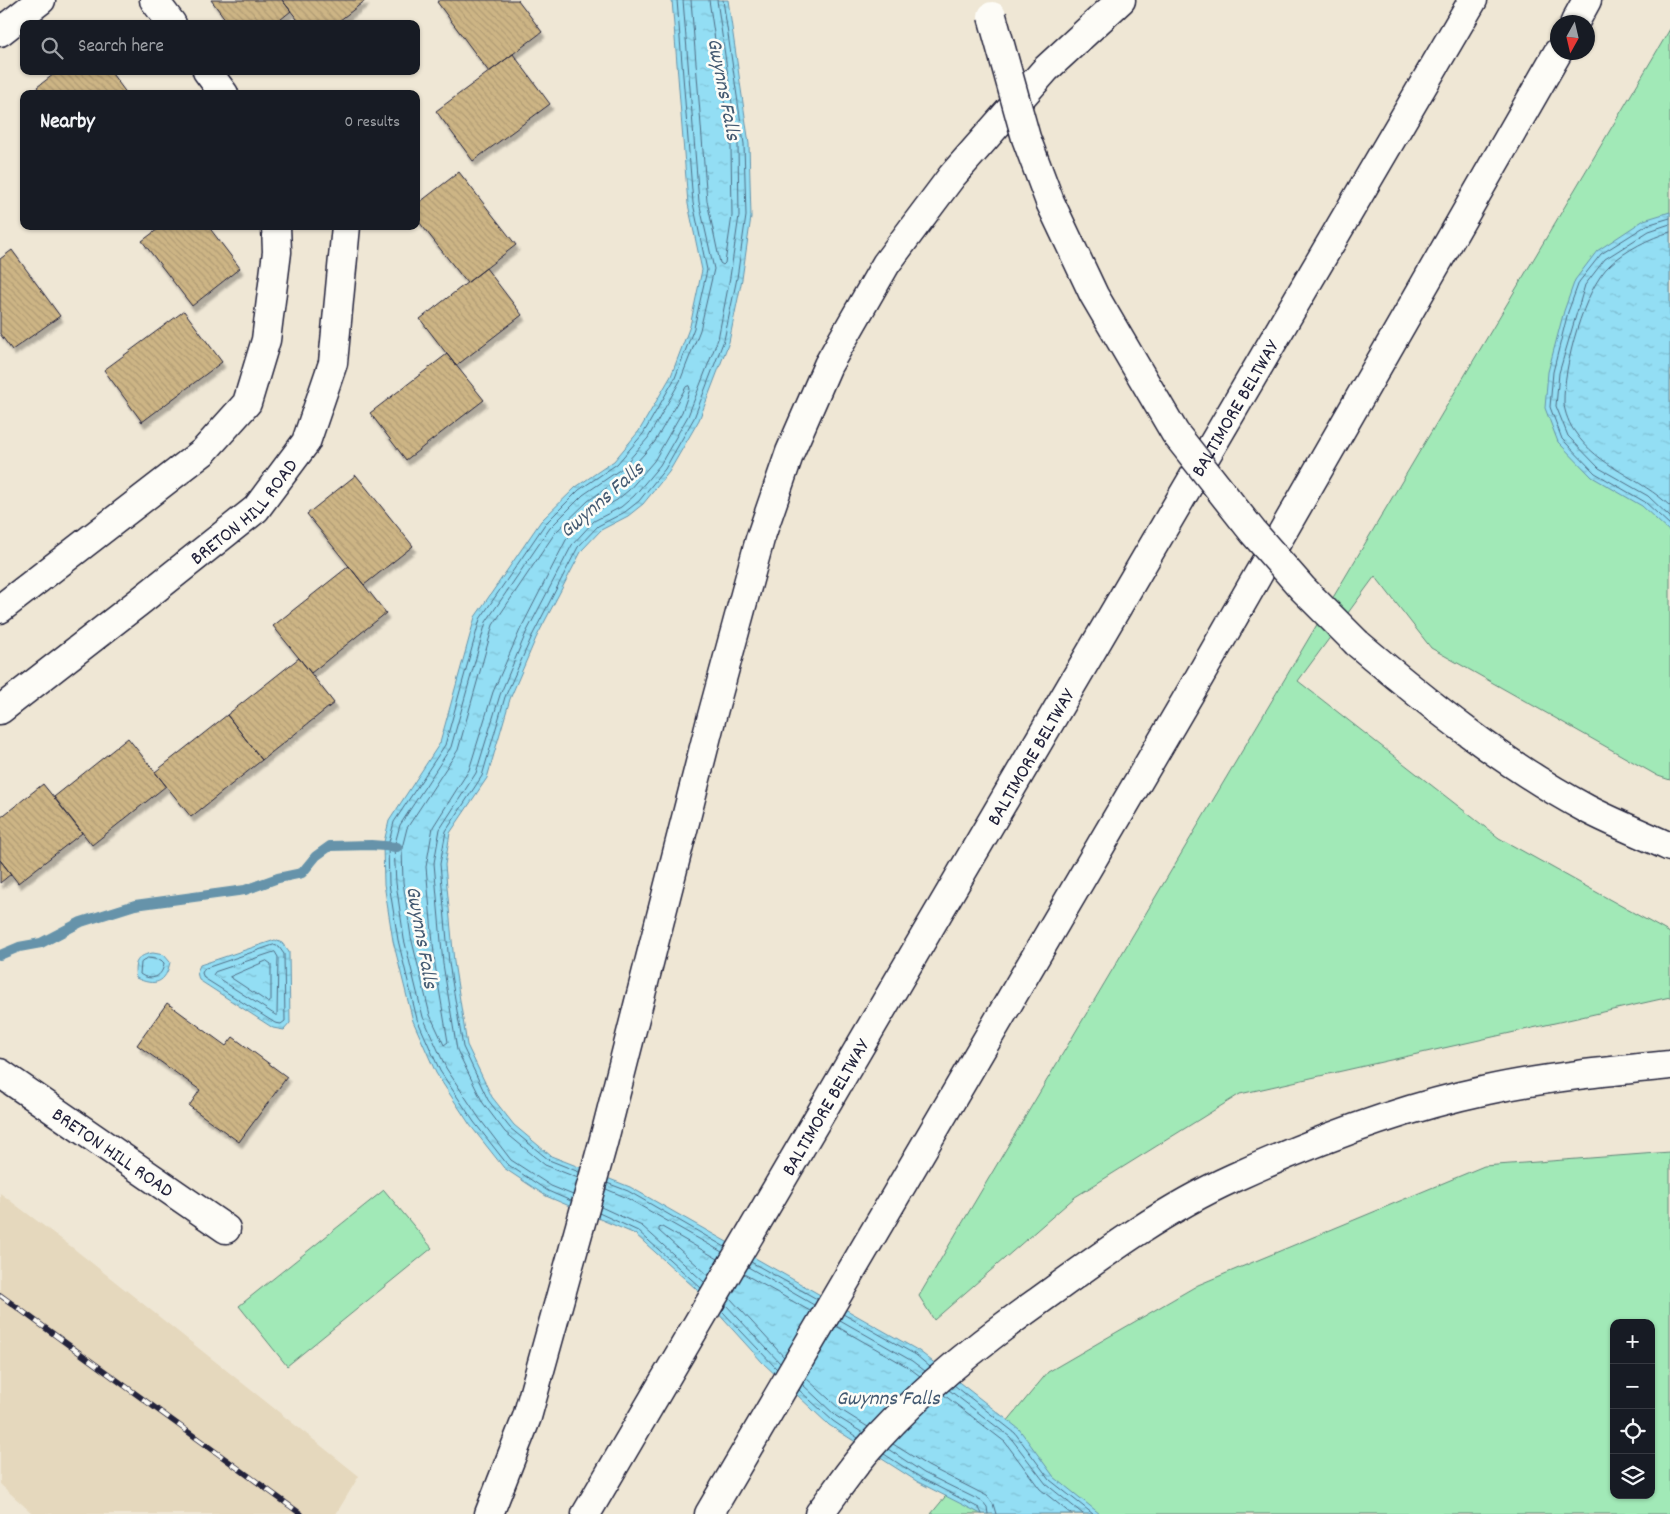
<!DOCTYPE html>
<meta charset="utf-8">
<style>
body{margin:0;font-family:Dekko,sans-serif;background:#20242c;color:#f1f3f6}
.controls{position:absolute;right:15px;bottom:15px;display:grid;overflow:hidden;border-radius:10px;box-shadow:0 1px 4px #0004}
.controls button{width:45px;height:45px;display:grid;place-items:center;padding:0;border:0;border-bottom:1px solid #363941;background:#171b24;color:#f1f3f6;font:25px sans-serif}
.compass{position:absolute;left:1550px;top:15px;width:45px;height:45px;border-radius:50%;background:#171b24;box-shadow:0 1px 4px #0004;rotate:188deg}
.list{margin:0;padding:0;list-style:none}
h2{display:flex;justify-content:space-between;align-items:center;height:65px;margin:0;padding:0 20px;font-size:21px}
h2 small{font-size:16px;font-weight:400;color:#9ea1a6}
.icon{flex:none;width:28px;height:28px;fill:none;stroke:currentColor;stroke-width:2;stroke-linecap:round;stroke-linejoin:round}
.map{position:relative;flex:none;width:1670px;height:1514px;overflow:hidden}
.search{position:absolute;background:#171b24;box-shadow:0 1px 4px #0004;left:20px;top:20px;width:400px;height:55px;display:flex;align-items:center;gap:12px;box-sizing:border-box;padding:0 18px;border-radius:10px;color:#9ea1a6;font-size:19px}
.panel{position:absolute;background:#171b24;box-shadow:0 1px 4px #0004;left:20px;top:90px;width:400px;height:140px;border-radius:10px}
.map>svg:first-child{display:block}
.built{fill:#e5d8bd}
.green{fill:#a1e9b7;stroke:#628679;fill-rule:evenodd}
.water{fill:url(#water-ripples);stroke:#6693aa}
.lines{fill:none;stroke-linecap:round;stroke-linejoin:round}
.shore{stroke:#4f6d85;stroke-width:1}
.stream{stroke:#6693aa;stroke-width:10}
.building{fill:url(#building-back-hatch);stroke:#22223b;filter:url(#shadow)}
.minor-casing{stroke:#22223b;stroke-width:31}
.highway-casing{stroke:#22223b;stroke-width:31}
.minor{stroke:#fdfcf7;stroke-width:28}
.highway{stroke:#fdfcf7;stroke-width:28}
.rail-casing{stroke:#22223b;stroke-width:5.5}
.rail{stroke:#fdfcf7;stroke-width:4;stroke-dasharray:11;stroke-linecap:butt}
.highway-bridge-casing{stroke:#22223b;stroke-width:31;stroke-linecap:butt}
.highway-bridge{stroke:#fdfcf7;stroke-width:28}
.labels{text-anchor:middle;stroke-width:5;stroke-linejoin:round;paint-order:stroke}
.street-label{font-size:20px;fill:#22223b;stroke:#fdfcf7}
.water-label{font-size:21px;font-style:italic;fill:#445a72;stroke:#fdfcf7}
</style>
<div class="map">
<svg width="1670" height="1514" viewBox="0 0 1670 1514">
<defs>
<pattern id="water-ripples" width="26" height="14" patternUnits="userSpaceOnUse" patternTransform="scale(1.25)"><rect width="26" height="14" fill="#93def4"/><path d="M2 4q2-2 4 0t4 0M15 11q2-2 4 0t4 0" fill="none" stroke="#7ebed2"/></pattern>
<pattern id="building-back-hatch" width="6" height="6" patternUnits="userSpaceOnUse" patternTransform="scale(1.25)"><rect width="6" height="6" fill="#cdb585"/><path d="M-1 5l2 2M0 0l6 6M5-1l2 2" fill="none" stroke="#b09b74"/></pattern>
<filter id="shadow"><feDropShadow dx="3" dy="5.5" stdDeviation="1" flood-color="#0004"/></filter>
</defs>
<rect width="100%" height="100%" fill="#efe7d5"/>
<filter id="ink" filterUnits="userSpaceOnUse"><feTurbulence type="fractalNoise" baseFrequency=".02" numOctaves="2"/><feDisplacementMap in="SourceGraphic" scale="10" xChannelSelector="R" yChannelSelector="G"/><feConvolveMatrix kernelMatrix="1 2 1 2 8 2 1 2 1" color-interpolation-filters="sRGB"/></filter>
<g filter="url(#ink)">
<path class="built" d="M0,1193L73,1248L359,1476L336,1514H33L0,1484Z"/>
<path class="green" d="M1670,29V780L1658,776L1431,648L1375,576L1298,681L1499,838L1670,933V997L1240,1094L1075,1197L934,1320L919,1296Z
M1670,1152V1514H931L1048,1372L1198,1285L1484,1166ZM1614,1323H1651V1495H1614Z
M384,1190L432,1248L287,1366L239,1306Z"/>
<path class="water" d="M672,0H728L749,144L751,217L742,279L729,342L699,420L669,472L643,504L628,516L601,530L582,550L536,638L510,699L487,778L450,833L445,865L454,962L467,1045L492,1097L514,1125L551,1156L630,1187L919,1351L1019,1429L1054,1477L1100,1514H981L918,1482L829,1425L763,1363L695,1288L635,1234L546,1196L504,1168L470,1125L436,1073L413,1021L393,941L384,884L383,846L389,821L440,743L475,617L541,521L576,487L614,461L639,431L671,376L690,326L702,270L688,204Z
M1670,212V532L1642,506L1592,477L1558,442L1545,408L1548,372L1564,311L1575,280L1597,251L1644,220Z
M275,940L282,943L289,952L290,1023L284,1030L273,1028L199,980L197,972L200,965Z
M153,953L164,955L170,962C166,983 155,987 136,978C133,963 137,955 153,953Z"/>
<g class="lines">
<path class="shore" d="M691,0L707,201L720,263L723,265L725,263L732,216L731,146L709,0
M1670,218L1647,225L1601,254L1579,282L1568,312L1553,372L1550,407L1562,439L1595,473L1645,502L1670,525
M1670,224L1649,231L1605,259L1585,285L1559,373L1556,406L1568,436L1599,468L1648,496L1670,517
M1670,232C1650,238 1626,250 1610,265C1584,288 1563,368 1564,403C1564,411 1570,426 1575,432C1598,467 1641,478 1670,506
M689,386L690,389L682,412L654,461L629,490L617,500L590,515L566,540L520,630L493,692L469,770L433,827L426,867L435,965L448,1042L444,1045L430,1015L411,937L403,882L402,848L407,828L458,750L493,625L555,533L588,501L626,474L654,443L686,387Z
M274,945L279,947L284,954L285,1021L281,1024L275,1023L204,978L202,973L204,969Z
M275,952L278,957L277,1016L213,975L215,972Z
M148,958L161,960L164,963C163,977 151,982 140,974L141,963Z
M267,961L271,964V1000L269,1003L230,977Z
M579,1172L549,1160L510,1128L488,1100L463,1047L449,963L440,864L446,831L482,776L505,697L532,636L578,547L598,526L625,512L639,501L665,469L694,418L724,340L737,278L746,216L744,144L723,0
M578,1178L545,1165L505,1132L483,1103L457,1050L443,964L434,863L440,829L476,773L500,695L526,633L572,545L594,521L621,507L634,496L660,465L688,416L718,339L730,277L739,216L738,145L717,0
M607,1183L628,1191L725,1247
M606,1189L625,1197L722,1252
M573,1195L551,1186L511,1160L479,1118L446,1068L423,1017L404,939L396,883L394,847L400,825L451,747L486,622L550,528L583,495L621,469L648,438L680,381L700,330L714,269L699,202L683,0
M571,1201L548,1191L507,1164L474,1122L440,1071L417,1019L398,940L389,884L388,846L394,822L445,745L480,619L545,524L579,490L617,464L643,434L675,378L694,328L707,270L693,203L677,0
M601,1207L642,1226L704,1282
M599,1213L638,1231L701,1288
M751,1262L817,1299
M748,1267L814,1305
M744,1274L810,1311
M708,1275L659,1231V1228L662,1227L718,1259
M730,1298L784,1357
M726,1305L780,1363
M722,1311L777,1369
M843,1314L916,1355L930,1367
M840,1320L912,1361L925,1371
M836,1326L908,1367L920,1376
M806,1378L841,1410L868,1427
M802,1384L836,1416L863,1433
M954,1385L1015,1433L1050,1480L1093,1514
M799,1390L833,1421L858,1438
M949,1390L1010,1437L1046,1484L1083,1514
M944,1395L1005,1442L1040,1489L1071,1514
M893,1444L928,1466L987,1496L993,1504L996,1514
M888,1449L924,1473L983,1502L987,1507L988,1514
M884,1454L921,1478L979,1508L982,1514"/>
<path class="stream" d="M0,955L19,947L41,943L81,922L135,905L245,890L278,878L302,873L316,856L330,846L371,845L397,847"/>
</g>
<path class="building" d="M211,0H282L291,11L275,24H229Z
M282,0H366L335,24H301Z
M440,0H518L542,32L489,72L437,2Z
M513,54L550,104L473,161L436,111Z
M58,71H110L127,94H42L37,87Z
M459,172L516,245L467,283L416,218V205Z
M162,226H208L240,268L192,306L142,241Z
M12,250L60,316L12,350L0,334V259Z
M486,268L522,315L456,366L420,319Z
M184,311L222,362L142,422L104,370Z
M447,354L484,400L406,460L370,413Z
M356,475L413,546L364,585L307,514Z
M349,566L386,613L311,673L273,626Z
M299,658L334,703L262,760L227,715Z
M227,715L262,760L191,817L155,772Z
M128,738L166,786L92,845L54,797Z
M43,784L82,833L18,883L0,860V818Z
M0,860L11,874L0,883Z
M167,1003L226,1046L233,1037L287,1077L239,1142L189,1106L200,1090L137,1045Z"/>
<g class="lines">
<defs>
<g id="minor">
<path d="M154,0L172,24"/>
<path d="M0,32L41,0"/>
<path d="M207,71L224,94"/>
<path d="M0,609L203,452L247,403L266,340L277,252L276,226"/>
<path id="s1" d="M0,710L139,602L256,509L306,442L333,363L346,226"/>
<path id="s2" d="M0,1073L226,1229"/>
</g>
<g id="highway">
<path d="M1575,22L1587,0"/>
<path d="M1357,643C1429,704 1503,764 1587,809C1614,823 1642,834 1670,847"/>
<path d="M489,1514L527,1417L603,1143L712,716L760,539L790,452L828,365L886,264L952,176L1046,69L1121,0"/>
<path id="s3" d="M586,1514L1473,0"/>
<path d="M709,1514L1196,683L1558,52"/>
<path d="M819,1514C834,1494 848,1473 864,1454C913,1396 974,1347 1036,1303C1098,1258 1162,1210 1233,1178C1312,1142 1402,1108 1487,1090C1547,1077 1609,1071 1670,1065"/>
</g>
</defs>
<use href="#minor" class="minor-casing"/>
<use href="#highway" class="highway-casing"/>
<use href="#minor" class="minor"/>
<use href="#highway" class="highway"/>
<defs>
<path id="rail" d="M0,1295L301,1514"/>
</defs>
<use href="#rail" class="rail-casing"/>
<use href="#rail" class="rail"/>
<defs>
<path id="highway-bridge" d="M992,16L1026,138L1050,202L1094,295L1128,353L1175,433L1253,532L1303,589L1357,643"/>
</defs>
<use href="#highway-bridge" class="highway-bridge-casing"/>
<use href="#highway-bridge" class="highway-bridge"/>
</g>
</g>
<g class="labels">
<g class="street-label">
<text dy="7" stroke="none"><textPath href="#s3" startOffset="1282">BALTIMORE BELTWAY</textPath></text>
<text dy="7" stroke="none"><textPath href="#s1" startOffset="315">BRETON HILL ROAD</textPath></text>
<text dy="7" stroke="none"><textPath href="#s3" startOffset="878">BALTIMORE BELTWAY</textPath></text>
<text dy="7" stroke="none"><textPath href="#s3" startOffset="472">BALTIMORE BELTWAY</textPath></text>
<text dy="7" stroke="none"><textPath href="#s2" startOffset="138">BRETON HILL ROAD</textPath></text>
</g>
<g class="water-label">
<text transform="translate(725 89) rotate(79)" y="7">Gwynns Falls</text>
<text transform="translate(601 499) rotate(-41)" y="7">Gwynns Falls</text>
<text transform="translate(423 937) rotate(80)" y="7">Gwynns Falls</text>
<text x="888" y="1404">Gwynns Falls</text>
</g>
</g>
</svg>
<div class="controls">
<button>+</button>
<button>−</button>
<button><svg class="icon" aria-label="locate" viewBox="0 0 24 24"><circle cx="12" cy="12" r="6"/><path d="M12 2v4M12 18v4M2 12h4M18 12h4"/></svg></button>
<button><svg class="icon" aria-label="layers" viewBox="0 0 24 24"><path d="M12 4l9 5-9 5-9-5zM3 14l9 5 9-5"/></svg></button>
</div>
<svg class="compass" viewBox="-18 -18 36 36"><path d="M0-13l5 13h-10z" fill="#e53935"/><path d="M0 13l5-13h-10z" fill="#9ea1a6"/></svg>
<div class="search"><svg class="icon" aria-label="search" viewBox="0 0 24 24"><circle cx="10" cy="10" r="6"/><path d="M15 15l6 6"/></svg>Search here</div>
<section class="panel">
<h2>Nearby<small>0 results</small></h2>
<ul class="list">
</ul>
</section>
</div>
